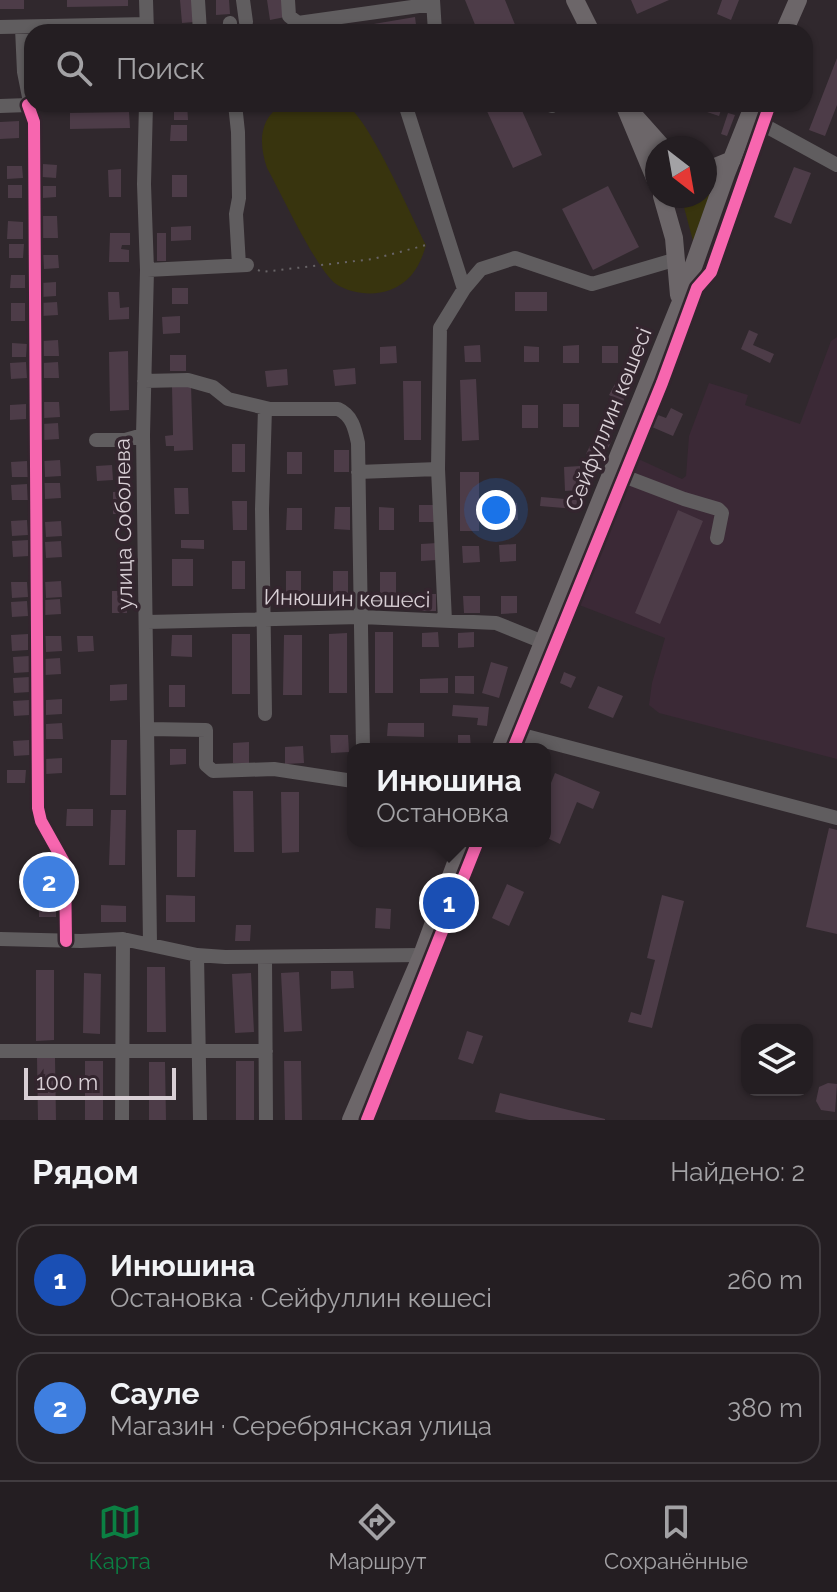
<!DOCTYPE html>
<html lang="ru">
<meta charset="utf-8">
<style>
body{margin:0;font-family:Raleway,sans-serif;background:#302b2f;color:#f1f3f6}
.controls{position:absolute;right:24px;bottom:24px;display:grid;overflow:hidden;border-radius:16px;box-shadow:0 2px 6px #0004}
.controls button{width:72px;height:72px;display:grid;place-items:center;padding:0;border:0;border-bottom:2px solid #413c40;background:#241e22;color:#f1f3f6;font:40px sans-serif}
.compass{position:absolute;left:645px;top:136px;width:72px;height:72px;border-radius:50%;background:#241e22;box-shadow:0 2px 6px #0004;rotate:149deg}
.scale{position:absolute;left:24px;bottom:20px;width:152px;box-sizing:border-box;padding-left:8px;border:4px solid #d8cfd5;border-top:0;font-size:22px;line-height:28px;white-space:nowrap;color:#d8cfd5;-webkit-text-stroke:6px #33252e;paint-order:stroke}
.you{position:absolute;left:496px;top:510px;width:28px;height:28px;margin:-20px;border:6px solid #fff;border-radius:50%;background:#1a73e8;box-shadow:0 0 0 12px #1a73e833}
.badge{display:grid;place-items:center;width:52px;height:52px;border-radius:50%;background:#0b8043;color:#fff;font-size:26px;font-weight:700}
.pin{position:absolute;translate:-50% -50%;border:4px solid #fff;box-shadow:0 2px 8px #0006}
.popup{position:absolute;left:347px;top:743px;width:204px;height:104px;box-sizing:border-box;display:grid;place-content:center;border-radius:16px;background:#241e22;filter:drop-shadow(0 2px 6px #0005);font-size:26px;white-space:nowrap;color:#a3a2a5}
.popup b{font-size:30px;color:#f1f3f6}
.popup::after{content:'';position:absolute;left:50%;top:100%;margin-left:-16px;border:16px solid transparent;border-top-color:#241e22}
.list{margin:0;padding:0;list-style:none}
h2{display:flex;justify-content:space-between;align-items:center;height:104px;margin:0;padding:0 32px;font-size:34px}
h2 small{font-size:26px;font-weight:400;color:#a3a2a5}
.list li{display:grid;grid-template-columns:52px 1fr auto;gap:24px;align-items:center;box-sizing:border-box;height:112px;margin:0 16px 16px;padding:0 16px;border:2px solid #413c40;border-radius:24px}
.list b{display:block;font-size:30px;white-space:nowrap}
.list p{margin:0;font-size:26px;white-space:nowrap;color:#a3a2a5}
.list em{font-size:26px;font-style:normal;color:#a3a2a5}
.icon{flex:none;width:44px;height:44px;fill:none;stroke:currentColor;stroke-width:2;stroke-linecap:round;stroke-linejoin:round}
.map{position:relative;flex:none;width:837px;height:1120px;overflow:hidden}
.search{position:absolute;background:#241e22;box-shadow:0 2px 6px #0004;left:24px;right:24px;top:24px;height:88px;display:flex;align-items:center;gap:20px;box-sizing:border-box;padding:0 28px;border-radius:24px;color:#a3a2a5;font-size:30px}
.sheet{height:360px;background:#241e22}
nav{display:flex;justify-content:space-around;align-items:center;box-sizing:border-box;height:112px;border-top:2px solid #413c40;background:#241e22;font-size:22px;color:#a3a2a5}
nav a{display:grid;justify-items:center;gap:4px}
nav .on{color:#0b8043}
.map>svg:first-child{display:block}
.built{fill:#3b2936}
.green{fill:#38340e}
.building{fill:#4d3c48}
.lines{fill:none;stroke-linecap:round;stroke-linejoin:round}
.path{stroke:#686467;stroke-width:2;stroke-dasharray:2 6;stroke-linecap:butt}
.minor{stroke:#605d5f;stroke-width:14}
.major{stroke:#6c6669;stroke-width:18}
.cycleway-casing{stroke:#33252e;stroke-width:17}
.cycleway{stroke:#f766af;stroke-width:12}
.labels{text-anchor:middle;stroke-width:7;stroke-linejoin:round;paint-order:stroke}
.street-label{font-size:22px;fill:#d8cfd5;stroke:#33252e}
</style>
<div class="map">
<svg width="837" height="1120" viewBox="0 0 837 1120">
<rect width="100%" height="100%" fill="#30282d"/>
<path class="built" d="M837,337V759L659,713L649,705L652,683L665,638L561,598L621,451L682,479L686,476L689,436L709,383L748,395L745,405L800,424L831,341Z"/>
<path class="green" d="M283,104H346C372,124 409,212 426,245C420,266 411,282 390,290C374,296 351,294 336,284C316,269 281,193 267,168C259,144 258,119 283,104Z
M714,182L693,241L681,196H705V184Z"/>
<path class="building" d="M0,0H24V9H0Z
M67,0H128V6L67,7Z
M180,0H193L194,22L182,23Z
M216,0H229L230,14L216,15Z
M267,0H282L285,17L270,20Z
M465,0H505L518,32H478Z
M631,0H669L637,14Z
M722,0H739L731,20L717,14Z
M415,17L417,32H339L338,30Z
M837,58V105L825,136L809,130Z
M174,104H187L188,120H174Z
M498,104H519L542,155L513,168L486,109Z
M709,104H723L719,116L707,112Z
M129,112L130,128L70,129V113Z
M728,113L735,115L727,136L721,134Z
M19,121V138L0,139V122Z
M171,125H187V141H170Z
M43,164L57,165L56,178L42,177Z
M7,166H22L23,178L7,179Z
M794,167L811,173L791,224L774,217Z
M121,169V197H109L108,170Z
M172,175H187V197H172Z
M8,185H22V198H8Z
M43,186H56V197L43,198Z
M608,186L639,247L593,270L562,209Z
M43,216H57L58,238H43Z
M8,221L23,222V239H7Z
M191,226V240L171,241V227Z
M110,233H130V245H122L121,249L129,250V262H109Z
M157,233H166V261H157Z
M9,244H24L23,258H9Z
M43,255H58L59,268L44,269Z
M11,275H25V288H10Z
M56,282V296L41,297V283Z
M172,288H188V304H172Z
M108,292H119L120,308L129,307V319L109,320Z
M515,292H547V311H515Z
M57,302L58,315L41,316L40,303Z
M11,303H25V321H11Z
M180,316V333L163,334L162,317Z
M749,330L758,334L753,345L774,354L770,363L741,349Z
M58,340L59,356H43L42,341Z
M12,343L27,344L26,357H12Z
M480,345L481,362H465L464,346Z
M579,345V363H563V346Z
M396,346L397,363L380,364V347Z
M524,346L539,347V362H524Z
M602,346H618V363H602Z
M128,351L129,410L110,411L109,352Z
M170,355H186V371H170Z
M26,362L27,378L11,379L10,363Z
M58,362L59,378H43L42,363Z
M355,368L356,384L335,386L333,370Z
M287,369L288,385L267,387L265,371Z
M476,379L479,440L462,441L460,380Z
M403,381H421V440H404Z
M616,382L629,388L623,402L609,395Z
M191,385L193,450L174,451V446H166L165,436L173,435L172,386Z
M43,402H59L60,417L44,418Z
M26,404V419L10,420V405Z
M563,404H579V427H563Z
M522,405H538V428H522Z
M671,408L683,414L673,436L652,427L658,415L666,418Z
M58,423L59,439L43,440L42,424Z
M596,433L612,440L602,461L586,454Z
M232,444H245V472H232Z
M334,450H349V472H334Z
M287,452H302V474H287Z
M60,460L61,476L45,477L44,461Z
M27,461L28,477H12L11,462Z
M112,465L113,480L97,481L96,466Z
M580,466L581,490L565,491L564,467Z
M460,472H479V531H460Z
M44,483H60L61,498L45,499Z
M27,484L28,500H12L11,485Z
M174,488H188L189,514H175Z
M127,491L128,514H113V492Z
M541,497L577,500L576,509L540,506Z
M232,501H247V530H233Z
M517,503L518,520L501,521L500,504Z
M419,505H435V522H419Z
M335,507H350V530L334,529Z
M379,507L394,508V530H379Z
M287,508H302V530H286Z
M678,510L703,521L660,624L635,613Z
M27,520L28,535L12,536L11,521Z
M61,521L62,536L46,537L45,522Z
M28,540L29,556L13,557L12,541Z
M181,540H204V549L181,548Z
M61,541L62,557L46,558L45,542Z
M437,543V560L421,561V544Z
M516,544V561L500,562L499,545Z
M462,546H479L480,562L463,563Z
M172,559H193V586H172Z
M232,561H245V589H232Z
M286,571H301V593H286Z
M333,571H348V593H333Z
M380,572H396V595L380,594Z
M61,581L62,597L46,598L45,582Z
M11,582H27L28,597L12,598Z
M112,591H126L127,613H112Z
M419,594H436V611H420Z
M463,596H480V613H464Z
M501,596H517V613L501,614Z
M60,599L61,614L45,615L44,600Z
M27,601L28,616L12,617L11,602Z
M375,632H393V693H375Z
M438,632L439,647H422V633Z
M474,632V647L458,648V633Z
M347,633V693H329V634Z
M28,634V650L12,651L11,635Z
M232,634H250V694H232Z
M172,635H192V657L171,656Z
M284,635H302V695H283Z
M45,636H61L62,651L46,652Z
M77,636H93L94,651L78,652Z
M29,656L30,672L14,673L13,657Z
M60,658L61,674L45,675L44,659Z
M491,662L508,667L499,698L482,693Z
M564,672L576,677L571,688L560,683Z
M455,676H474V694L455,693Z
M29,677L30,692L14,693L13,678Z
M448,678V693H420V679Z
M127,684V700L110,701V685Z
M169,685H185V707H169Z
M598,686L623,696L613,718L588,708Z
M62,699V714L46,715V700Z
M29,700L30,715L14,716L13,701Z
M453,705L489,707L487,726L477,725L478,718L452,716Z
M62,723L63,739H46V724Z
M388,723H424V737L387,736Z
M330,735H348L349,752L331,753Z
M458,735H470L471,749H458Z
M29,740L30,755L14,756L13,741Z
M111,740H127L126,795H110Z
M249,742V763H233V743Z
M303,746L304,763L285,764V747Z
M170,749H186V764L170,765Z
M62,758V773L46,774L45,759Z
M7,770H26L25,783H7Z
M555,773L600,792L593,809L577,802L560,844L545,837V798Z
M233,791H253L254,852H234Z
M281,792H299V852L282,853Z
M67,809H93V826H66Z
M111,810H126L125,865H109Z
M829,828L837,830V934L806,927Z
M177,830H196L195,877H177Z
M58,856L59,908H56V917H39L38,857Z
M507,884L524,892L509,926L492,918Z
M166,895L195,896V922H166Z
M662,895L684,901L652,1028L628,1022L631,1012L641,1015L655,960L647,958Z
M101,905L126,906V922H101Z
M376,908L391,909L390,929L375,928Z
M236,925H251L250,941H235Z
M147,967H165L166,1032H147Z
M36,970H54V1040L36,1041Z
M331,971H353L354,988L331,989Z
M299,972L302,1031L284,1032L281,973Z
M84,973L101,974L100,1034L83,1033Z
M251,973L254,1032L235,1033L232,974Z
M467,1031L483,1036L473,1064L458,1059Z
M37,1058H55L56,1120H38Z
M85,1061H103V1120H85Z
M236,1061H254V1120H236Z
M284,1061H301L302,1120H285Z
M149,1062H165L166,1120H149Z
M828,1083L837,1084L835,1112L821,1110L816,1101L819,1087Z
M500,1093L605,1119V1120H529L495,1112Z"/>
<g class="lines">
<path class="path" d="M258,270L262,272L373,259L430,244"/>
<path class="minor" d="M146,0L147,32
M198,0L200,32
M243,0L246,22
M288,0L289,16L298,23L433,4
M433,0L435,32
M0,27L147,24
M22,28L24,72L34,122L38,808L41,821L65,864L66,941
M229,32L230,23
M146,104L144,184L147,270L143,435L150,943
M235,104L238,132L239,198L236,214L239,265
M405,104L464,289
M0,106L28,105
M552,106L555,104
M749,117L837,165
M147,270L247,265
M144,381L188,380L213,387L228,399L270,409H338C352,415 355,429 358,443L363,749
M265,408L262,509L265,714
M96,440H125L143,435
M358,472L438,469
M613,472L684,499L718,509L722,513L717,538
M445,621L438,469L440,328L464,289L481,269L515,258L592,284L677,259
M147,622L361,617L496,623L543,642
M149,729L206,730V765L213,771L274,769L353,781
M507,731L837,818
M0,939L81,941L123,939L197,955L225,957L422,955
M197,955L200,1120
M265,957L266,1120
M0,1051H266
M122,1120L123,939"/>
<path class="major" d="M575,0L591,32
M784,32L798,0
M624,104L657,183
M630,111L663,148
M705,168L715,167L732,160
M662,196L674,238L679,295
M500,749L680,304L726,174L754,104
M351,1120L422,955L464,841"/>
<defs>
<path id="cycleway" d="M28,105L34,122L38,808L41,821L65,864L66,941
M513,749L662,383L697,288L711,272L770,104
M367,1120L478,841"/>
</defs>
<use href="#cycleway" class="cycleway-casing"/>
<use href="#cycleway" class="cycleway"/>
</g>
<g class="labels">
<g class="street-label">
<text transform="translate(608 419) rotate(-68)" y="8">Сейфуллин көшесі</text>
<text transform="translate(123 524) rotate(-91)" y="8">улица Соболева</text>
<text transform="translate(347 598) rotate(1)" y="8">Инюшин көшесі</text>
</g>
</g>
</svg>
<div class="controls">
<button><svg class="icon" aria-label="layers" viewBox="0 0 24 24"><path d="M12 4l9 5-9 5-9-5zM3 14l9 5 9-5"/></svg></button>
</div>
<svg class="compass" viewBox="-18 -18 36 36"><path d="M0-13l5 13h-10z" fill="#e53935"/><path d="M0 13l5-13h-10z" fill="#a3a2a5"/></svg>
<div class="scale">100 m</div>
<div class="you"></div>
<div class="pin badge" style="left:449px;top:903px;background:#1a4fb4">1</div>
<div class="popup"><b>Инюшина</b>Остановка</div>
<div class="pin badge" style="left:49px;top:882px;background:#3f7fe0">2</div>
<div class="search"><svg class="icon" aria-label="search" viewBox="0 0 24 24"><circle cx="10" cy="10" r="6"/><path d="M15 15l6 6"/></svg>Поиск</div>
</div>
<section class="sheet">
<h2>Рядом<small>Найдено: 2</small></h2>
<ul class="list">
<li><span class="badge" style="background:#1a4fb4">1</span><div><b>Инюшина</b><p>Остановка · Сейфуллин көшесі</p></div><em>260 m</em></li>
<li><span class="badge" style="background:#3f7fe0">2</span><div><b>Сауле</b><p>Магазин · Серебрянская улица</p></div><em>380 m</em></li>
</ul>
</section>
<nav>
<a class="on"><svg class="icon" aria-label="map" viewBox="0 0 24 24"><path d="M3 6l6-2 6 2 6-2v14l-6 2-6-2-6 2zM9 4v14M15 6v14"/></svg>Карта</a>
<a><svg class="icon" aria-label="directions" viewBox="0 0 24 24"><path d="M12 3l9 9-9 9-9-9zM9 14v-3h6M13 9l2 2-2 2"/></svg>Маршрут</a>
<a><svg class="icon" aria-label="saved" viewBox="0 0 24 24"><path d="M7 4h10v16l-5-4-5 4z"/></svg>Сохранённые</a>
</nav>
